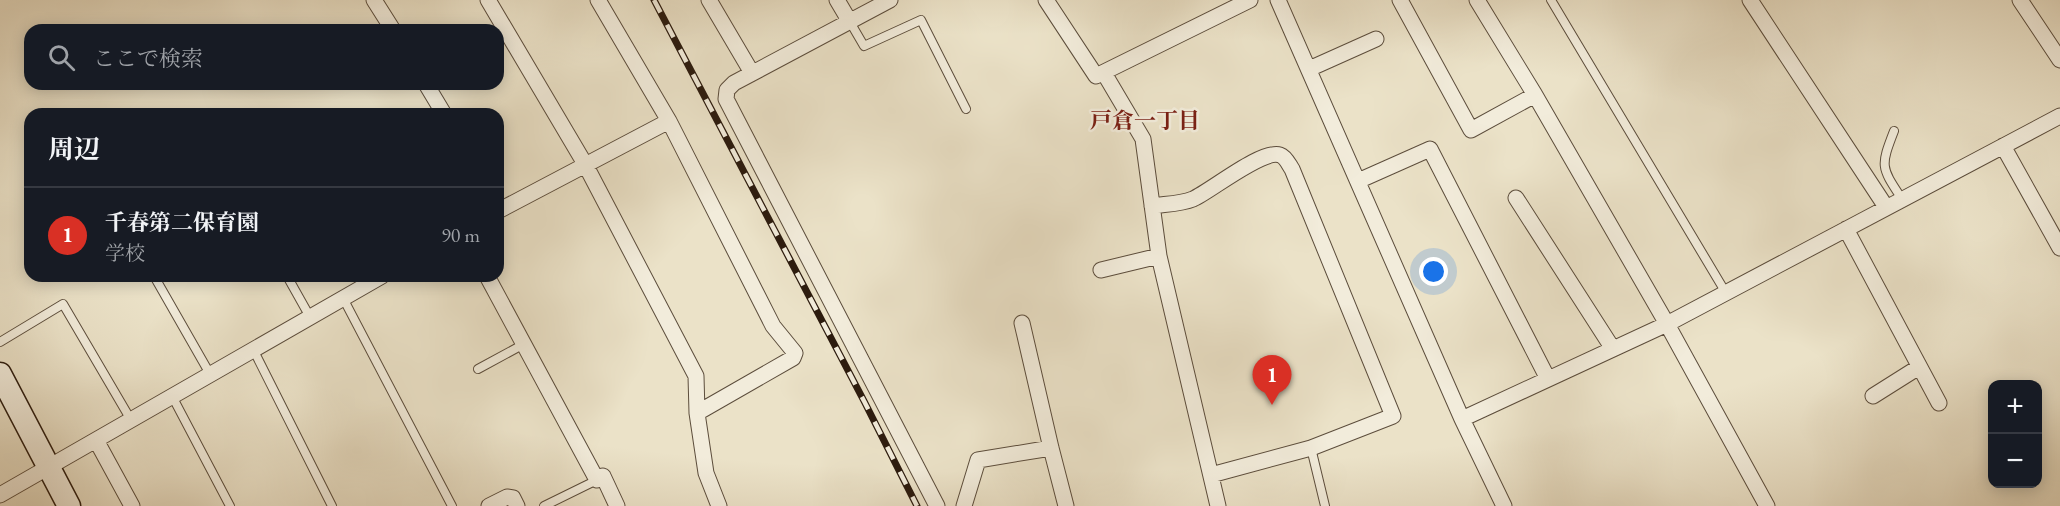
<!DOCTYPE html>
<html lang="ja">
<meta charset="utf-8">
<style>
body{margin:0;font-family:"EB Garamond","Noto Serif JP",serif;background:#20242c;color:#f1f3f6}
.controls{position:absolute;right:18px;bottom:18px;display:grid;overflow:hidden;border-radius:12px;box-shadow:0 3px 15px #0003}
.controls button{width:54px;height:54px;display:grid;place-items:center;padding:0;border:0;border-bottom:2px solid #363941;background:#171b24;color:#f1f3f6;font:30px sans-serif}
.you{position:absolute;left:1434px;top:272px;width:21px;height:21px;margin:-15px;border:4px solid #fff;border-radius:50%;background:#1a73e8;box-shadow:0 0 0 9px #1a73e833}
.badge{display:grid;place-items:center;width:39px;height:39px;border-radius:50%;background:#d93025;color:#fff;font-size:20px;font-weight:700}
.pin{position:absolute;translate:-50% -50px;filter:drop-shadow(0 2px 3px #0008)}
.pin::after{content:'';position:absolute;top:32px;width:21px;height:18px;background:inherit;clip-path:polygon(0 0,100% 0,50% 100%)}
.list{margin:0;padding:0;list-style:none}
h2{display:flex;justify-content:space-between;align-items:center;height:78px;margin:0;padding:0 24px;font-size:26px}
h2 small{font-size:20px;font-weight:400;color:#9ea1a6}
.list li{display:grid;grid-template-columns:39px 1fr auto;gap:18px;align-items:center;box-sizing:border-box;height:96px;padding:0 24px;border-top:2px solid #363941}
.list b{display:block;font-size:22px;white-space:nowrap}
.list p{margin:0;font-size:20px;white-space:nowrap;color:#9ea1a6}
.list em{font-size:20px;font-style:normal;color:#9ea1a6}
.icon{flex:none;width:33px;height:33px;fill:none;stroke:currentColor;stroke-width:2;stroke-linecap:round;stroke-linejoin:round}
.map{position:relative;flex:none;width:2060px;height:506px;overflow:hidden}
.search{position:absolute;background:#171b24;box-shadow:0 3px 15px #0003;left:24px;top:24px;width:480px;height:66px;display:flex;align-items:center;gap:15px;box-sizing:border-box;padding:0 21px;border-radius:18px;color:#9ea1a6;font-size:22px}
.panel{position:absolute;background:#171b24;box-shadow:0 3px 15px #0003;left:24px;top:108px;width:480px;height:174px;border-radius:18px}
.map>svg:first-child{display:block}
.lines{fill:none;stroke-linecap:round;stroke-linejoin:round}
.lane-casing{stroke:#5c4d3c;stroke-width:10}
.street-casing{stroke:#5c4d3c;stroke-width:17}
.secondary-casing{stroke:#2c1b0e;stroke-width:25}
.lane{stroke:#f2ecdb;stroke-width:8}
.street{stroke:#f2ecdb;stroke-width:15}
.secondary{stroke:#f2ecdb;stroke-width:22}
.rail-casing{stroke:#2c1b0e;stroke-width:7}
.rail{stroke:#f2ecdb;stroke-width:4.5;stroke-dasharray:14;stroke-linecap:butt}
.labels{text-anchor:middle;stroke-width:5;stroke-linejoin:round;paint-order:stroke}
.neighbourhood-label{font-size:22px;font-weight:bold;fill:#7a1f14;stroke:#f2ecdb}
</style>
<div class="map">
<svg width="2060" height="506" viewBox="0 0 2060 506">
<rect width="100%" height="100%" fill="#ebe2c8"/>
<filter id="stains"><feTurbulence type="fractalNoise" baseFrequency=".00333" numOctaves="4"/><feColorMatrix values="0 0 0 0 .2 0 0 0 0 .09 0 0 0 0 .02 0 0 0 .5 -.17"/></filter>
<radialGradient id="worn" r=".72"><stop offset=".6" stop-color="#630" stop-opacity="0"/><stop offset="1" stop-color="#630" stop-opacity=".3"/></radialGradient>
<g class="lines">
<defs>
<path id="lane" d="M1551,0L1726,293
M850,22L864,46L921,20L966,109
M1894,131C1880,167 1881,167 1902,199
M154,276L210,374
M287,276L310,317
M343,298L452,506
M0,342L63,304L131,420
M253,349L332,506
M478,369L524,344
M172,396L230,506
M1311,448L1325,506
M544,506L597,480"/>
<path id="street" d="M374,0L393,30
M488,0L585,164L696,376L697,413L706,473L719,506
M598,0L669,121L773,326L795,353L793,358L697,413
M709,0L752,73
M837,0L850,22
M890,0L734,83L727,90L726,99L937,506
M1046,0L1096,76L1250,0
M1278,0L1462,419L1667,324L2060,116
M1400,0L1471,130L1535,95
M1477,0L1535,95L1667,324L1767,506
M1750,0L1886,207
M2020,0L2060,60
M1309,69L1376,39
M1104,73L1143,139L1159,256L1218,506
M426,84L444,114
M2003,146L2060,248
M1358,181L1430,149L1548,379
M1516,198L1613,349
M1152,206C1165,204 1181,204 1193,199C1211,191 1262,149 1280,155C1286,157 1289,165 1292,169L1393,416L1311,448L1211,475
M498,211L669,121
M1846,229L1939,403
M1101,270L1159,256
M487,276L597,480L603,476L617,506
M1022,323L1051,448L1066,506
M1873,396L1919,367
M1462,419L1504,506
M96,440L132,506
M0,495L382,276
M489,506L507,497L513,498L517,506
M964,506L978,460L1051,448"/>
<path id="secondary" d="M0,374L69,506"/>
</defs>
<use href="#lane" class="lane-casing"/>
<use href="#street" class="street-casing"/>
<use href="#secondary" class="secondary-casing"/>
<use href="#lane" class="lane"/>
<use href="#street" class="street"/>
<use href="#secondary" class="secondary"/>
<defs>
<path id="rail" d="M654,0L864,401L917,506"/>
</defs>
<use href="#rail" class="rail-casing"/>
<use href="#rail" class="rail"/>
</g>
<g class="labels">
<g class="neighbourhood-label">
<text x="1145" y="128">戸倉一丁目</text>
</g>
</g>
<rect width="100%" height="100%" filter="url(#stains)"/>
<rect width="100%" height="100%" fill="url(#worn)"/>
</svg>
<div class="controls">
<button>+</button>
<button>−</button>
</div>
<div class="you"></div>
<div class="pin badge" style="left:1272px;top:405px">1</div>
<div class="search"><svg class="icon" aria-label="search" viewBox="0 0 24 24"><circle cx="10" cy="10" r="6"/><path d="M15 15l6 6"/></svg>ここで検索</div>
<section class="panel">
<h2>周辺<small></small></h2>
<ul class="list">
<li><span class="badge">1</span><div><b>千春第二保育園</b><p>学校</p></div><em>90 m</em></li>
</ul>
</section>
</div>
